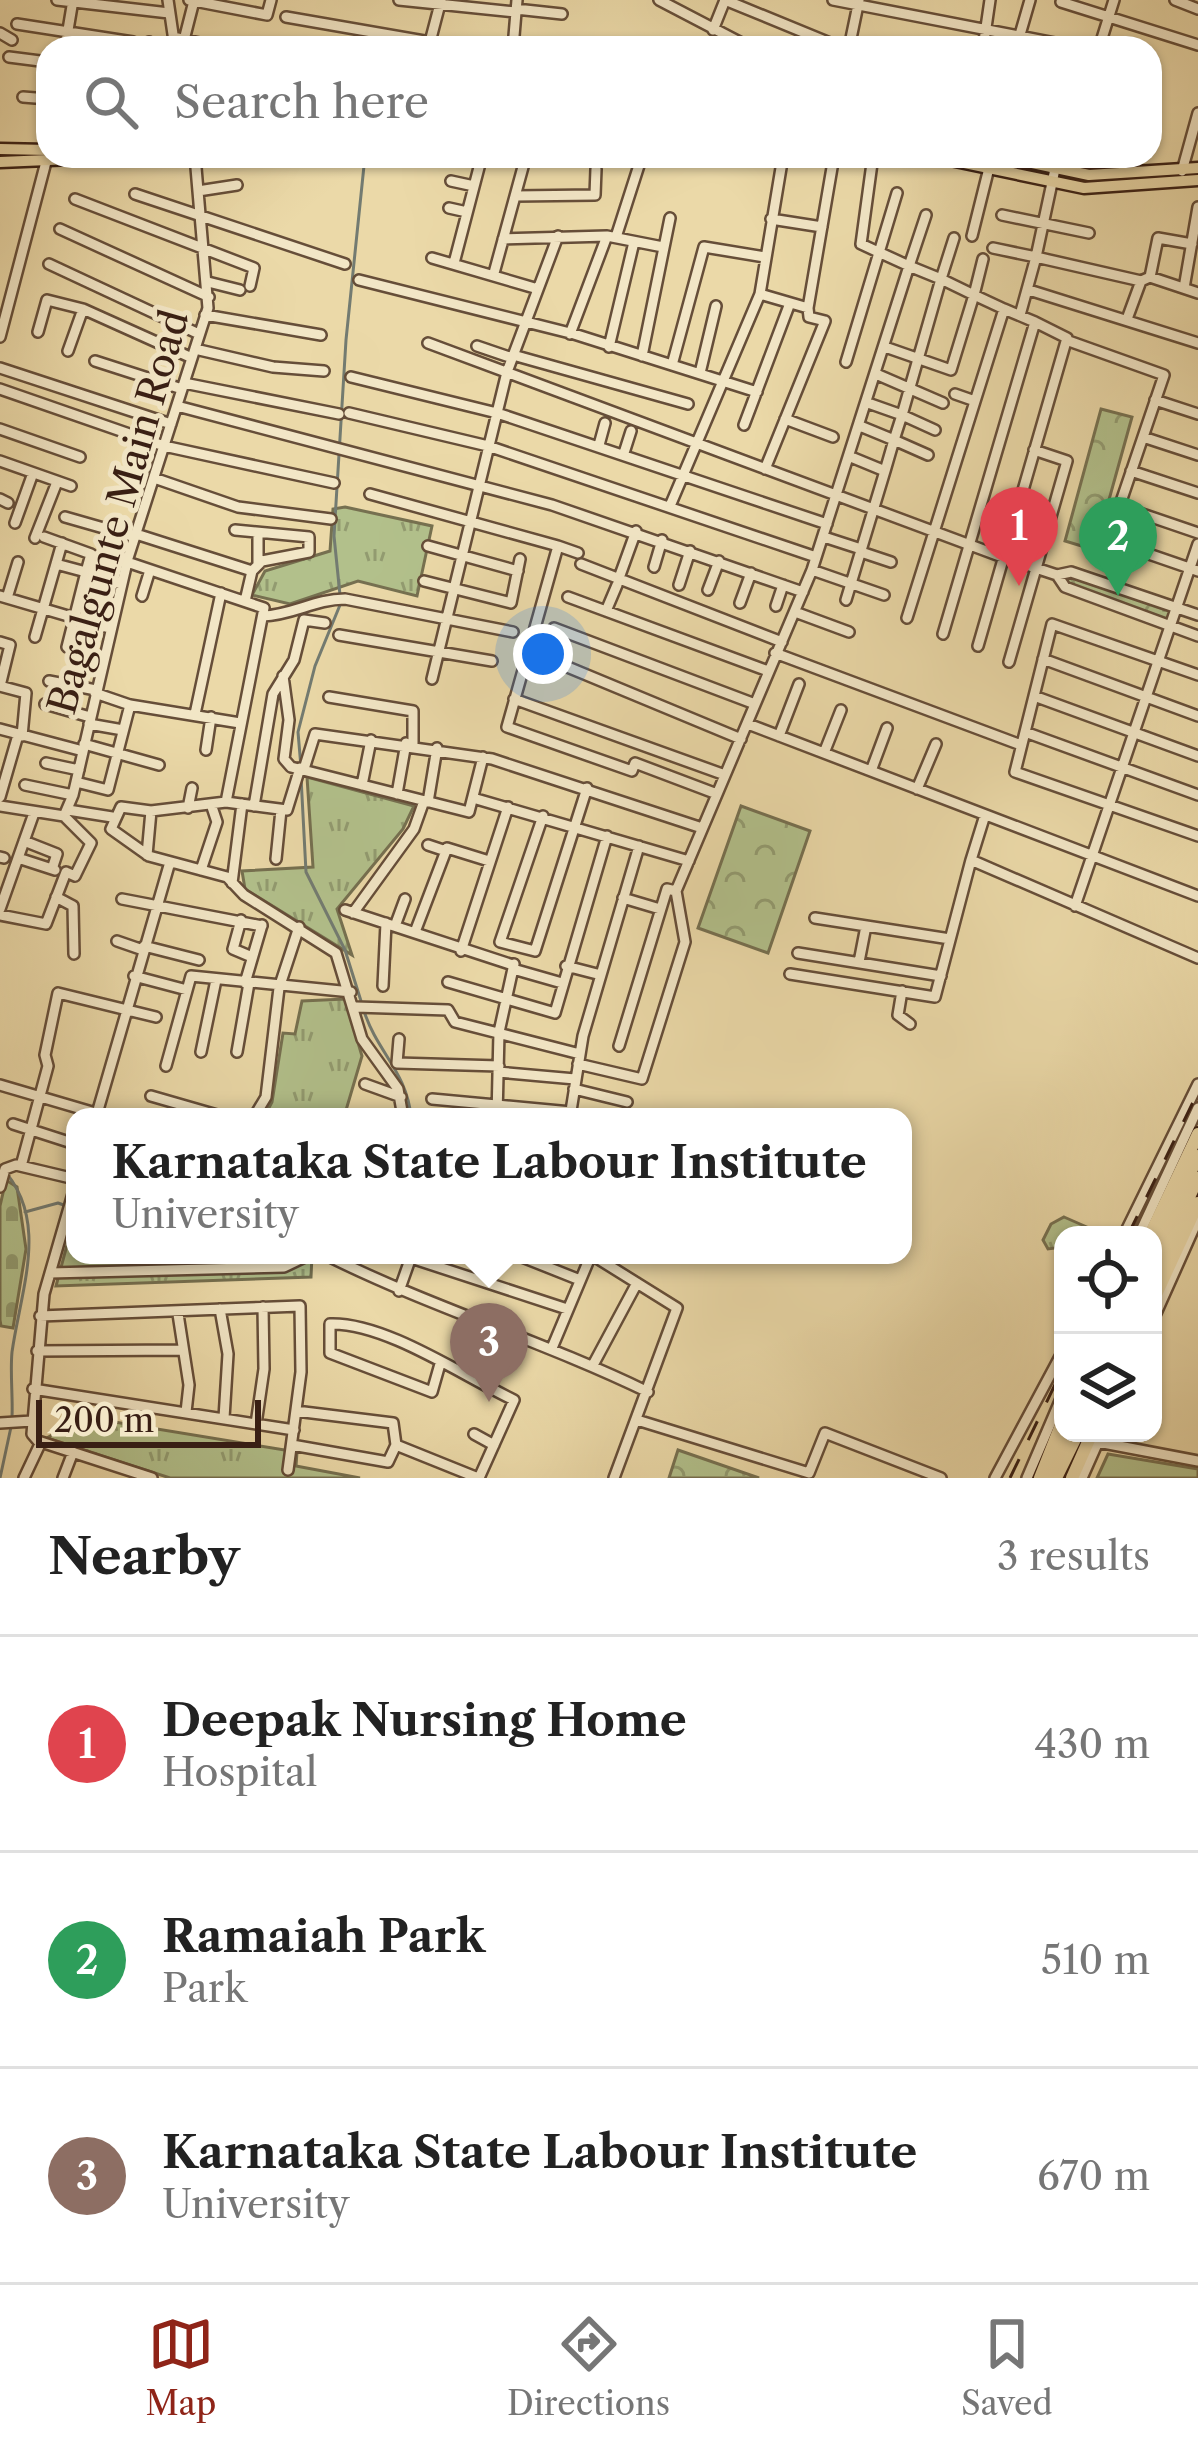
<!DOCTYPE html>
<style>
body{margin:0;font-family:"Libre Caslon Text",serif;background:#f2f2f2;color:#222}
.controls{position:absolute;right:36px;bottom:36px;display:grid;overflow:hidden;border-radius:24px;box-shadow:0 3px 9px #0004}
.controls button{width:108px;height:108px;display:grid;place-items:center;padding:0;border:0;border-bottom:3px solid #e0e0e0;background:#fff;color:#222;font:60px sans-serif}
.scale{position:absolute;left:36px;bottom:30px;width:225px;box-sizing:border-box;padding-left:12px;border:6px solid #391f14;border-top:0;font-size:33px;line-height:42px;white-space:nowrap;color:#391f14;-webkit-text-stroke:9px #f2e6c6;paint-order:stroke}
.you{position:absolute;left:543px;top:654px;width:42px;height:42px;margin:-30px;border:9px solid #fff;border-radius:50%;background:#1a73e8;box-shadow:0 0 0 18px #1a73e833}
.badge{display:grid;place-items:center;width:78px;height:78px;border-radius:50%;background:#8f2418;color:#fff;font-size:39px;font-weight:700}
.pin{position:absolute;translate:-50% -99px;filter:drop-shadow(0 3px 6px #0008)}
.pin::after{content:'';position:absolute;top:63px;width:42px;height:36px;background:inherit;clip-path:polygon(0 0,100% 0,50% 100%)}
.popup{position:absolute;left:66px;top:1108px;width:846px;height:156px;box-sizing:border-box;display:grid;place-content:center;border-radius:24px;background:#fff;filter:drop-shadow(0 3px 9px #0005);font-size:39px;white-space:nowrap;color:#767676}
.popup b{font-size:45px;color:#222}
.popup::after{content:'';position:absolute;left:50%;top:100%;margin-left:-24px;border:24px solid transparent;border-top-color:#fff}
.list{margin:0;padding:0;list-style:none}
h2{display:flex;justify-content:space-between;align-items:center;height:156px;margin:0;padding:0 48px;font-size:51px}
h2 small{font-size:39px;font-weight:400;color:#767676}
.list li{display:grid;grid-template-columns:78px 1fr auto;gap:36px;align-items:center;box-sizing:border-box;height:216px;padding:0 48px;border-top:3px solid #e0e0e0}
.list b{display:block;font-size:45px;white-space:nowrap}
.list p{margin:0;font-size:39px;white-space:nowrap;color:#767676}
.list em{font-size:39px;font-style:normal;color:#767676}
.icon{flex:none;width:66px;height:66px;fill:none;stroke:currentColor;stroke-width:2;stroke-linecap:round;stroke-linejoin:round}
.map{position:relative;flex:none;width:1198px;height:1478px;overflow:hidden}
.search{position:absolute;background:#fff;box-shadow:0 3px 9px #0004;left:36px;right:36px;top:36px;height:132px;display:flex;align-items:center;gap:30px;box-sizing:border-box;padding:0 42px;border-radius:36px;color:#767676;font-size:45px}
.sheet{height:804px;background:#fff}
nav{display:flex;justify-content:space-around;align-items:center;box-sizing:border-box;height:168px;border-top:3px solid #e0e0e0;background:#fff;font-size:33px;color:#767676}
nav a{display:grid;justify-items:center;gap:6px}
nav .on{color:#8f2418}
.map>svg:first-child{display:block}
.grass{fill:url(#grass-tufts);stroke:#767050;stroke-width:3}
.forest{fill:url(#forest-crowns);stroke:#767050;stroke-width:3}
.cemetery{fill:url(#cemetery-stones);stroke:#767050;stroke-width:3}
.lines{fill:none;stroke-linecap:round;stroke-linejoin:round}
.stream{stroke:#737b71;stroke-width:3}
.minor-casing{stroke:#664e39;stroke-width:14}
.major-casing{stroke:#391f14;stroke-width:15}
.highway-casing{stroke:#391f14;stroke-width:16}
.minor{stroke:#f2e6c6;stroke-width:9}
.major{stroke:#ebd9a8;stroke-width:10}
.highway{stroke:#ebd9a8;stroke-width:12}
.rail{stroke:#391f14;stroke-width:3;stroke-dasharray:21 21;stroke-linecap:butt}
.labels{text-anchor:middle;stroke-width:10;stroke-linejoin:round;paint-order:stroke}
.street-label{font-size:39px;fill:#391f14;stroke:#f2e6c6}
</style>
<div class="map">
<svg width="1198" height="1478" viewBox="0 0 1198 1478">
<defs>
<pattern id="grass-tufts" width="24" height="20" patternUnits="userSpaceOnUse" patternTransform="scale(3)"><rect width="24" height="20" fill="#b2c08b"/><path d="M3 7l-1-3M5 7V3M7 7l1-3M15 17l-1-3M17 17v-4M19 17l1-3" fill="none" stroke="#929b70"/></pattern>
<pattern id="forest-crowns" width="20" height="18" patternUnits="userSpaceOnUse" patternTransform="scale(3)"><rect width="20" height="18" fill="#b2c08b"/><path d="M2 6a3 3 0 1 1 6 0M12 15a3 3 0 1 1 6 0" fill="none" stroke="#929b70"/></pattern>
<pattern id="cemetery-stones" width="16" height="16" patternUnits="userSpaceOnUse" patternTransform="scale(3)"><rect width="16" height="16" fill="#b2c08b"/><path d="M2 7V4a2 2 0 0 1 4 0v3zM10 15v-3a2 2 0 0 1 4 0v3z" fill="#929b70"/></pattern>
</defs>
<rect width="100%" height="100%" fill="#ebd9a8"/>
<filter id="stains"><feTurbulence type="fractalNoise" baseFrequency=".00167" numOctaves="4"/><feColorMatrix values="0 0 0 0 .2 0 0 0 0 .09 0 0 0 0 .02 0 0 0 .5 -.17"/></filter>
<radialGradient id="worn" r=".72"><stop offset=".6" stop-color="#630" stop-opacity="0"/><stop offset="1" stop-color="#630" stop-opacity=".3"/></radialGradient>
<path class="grass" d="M345,507L432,526L417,596L358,581L290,604L252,595L265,571L330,551L333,509Z
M307,777L414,806L403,829L337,909L352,955L245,889L242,871L313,867Z
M345,999L362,1056L344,1117H264L272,1102L283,1033L295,1034L302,1001Z
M1064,1217L1105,1235H1063V1247L1048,1249L1043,1240L1051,1224Z
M74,1219L75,1255H312L311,1277L56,1286Z
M84,1417L297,1452L296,1466L360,1478H170L47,1438Z
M1108,1454L1198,1469V1478H1097Z"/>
<path class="forest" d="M1101,409L1132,417L1095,550L1065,541Z
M1074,575L1172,607L1167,622L1069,585L1063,577Z
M741,806L810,831L768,953L698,928Z
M678,1450L759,1478H669Z"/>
<path class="cemetery" d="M6,1180L17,1187L26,1249L13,1328L1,1326L0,1320V1206Z"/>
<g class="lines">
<path class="stream" d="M340,595L334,536L346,340L365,156
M301,767L298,732L315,666L340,605
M301,777L306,872L345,950L361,1001
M364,1011C377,1052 407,1072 411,1117
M0,1166C51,1218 21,1288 12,1352C10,1373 13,1396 12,1417
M25,1212L58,1203L75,1209
M0,1478L11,1427"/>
<defs>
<path id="minor" d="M57,0L169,13
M168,0L175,48
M189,0L267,15L271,0
M399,0L515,12
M659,0L751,48
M725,0L842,48
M833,0L1081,48
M1175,0L1198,9
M1061,2L1198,45
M516,9L562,14
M286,17L430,42L441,0
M17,24L133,42
M713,30L725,0
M0,33L12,40
M173,37L222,48
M1019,38L1030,0
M184,40L194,1
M851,41L886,48
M149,42L152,48
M65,48L73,0
M513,48L517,0
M849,48L859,0
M983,48L990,0
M1099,48L1114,0
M9,57L48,62
M23,97L48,99
M1055,169L1036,257L1141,281
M1182,171L1198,113
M451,181L474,186
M198,191L237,185
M135,194L345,264
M515,196L595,195L596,169
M75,199L254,268L250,286
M449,208L467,212
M926,215L909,266L941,279L902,415L935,430
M1002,215L1089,233
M771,219L822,227
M60,229L209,297
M972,236L989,168
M616,237L642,156
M503,239L607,236L663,247
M993,248L1036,257L1020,315
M432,258L538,289
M454,263L482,156
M49,264L199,334
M494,273L526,156
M1150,277L1158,238L1192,244
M359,280L574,334L757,392
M208,282L240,290
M1184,288L1198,207
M1029,290L1198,343
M760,294L808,308L834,156
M205,315L321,335
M1127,319L1141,281L1150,277L1198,293
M38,332L47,300L83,309
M570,334L607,236
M0,337L46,162
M1066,340L1164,375L1108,540L1198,571
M428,343L1005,558L1057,575L1071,572L1198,615
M477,346L512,358
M609,347L634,242
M885,347L951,370L974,295L941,279L954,238
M195,349L273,367L324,371
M68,351L83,309L192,358
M513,355L688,404
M642,356L670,218
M95,361L182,389
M846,362L897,193
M672,365L704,247L765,257
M0,368L171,424
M700,373L716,306
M876,374L943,403
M351,377L497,413L827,524
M184,383L339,414
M0,389L164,446L334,483
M955,394L975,401
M1155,400L1198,414
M868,403L902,415L894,440L928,455
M177,406L552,505L803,592
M349,413L488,446L816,557
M785,419L833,437
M744,425L790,303
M860,426L894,440L885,471
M0,429L80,457
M1143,437L1198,455
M599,445L605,423
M624,453L631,431
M0,461L71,486
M765,469L825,321L809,317L808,308
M1131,471L1198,493
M154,478L238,507L331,519
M370,494L558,546L507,727L632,771L635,763L717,794
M0,499L8,503
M670,506L760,294L783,156
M1119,506L1198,533
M65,517L135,537
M15,523L33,473
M235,530L309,537V552L262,561L252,571
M258,533V564
M136,534L252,571L245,601
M44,537L91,554L86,572L121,584
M824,537L861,549
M35,538L57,482
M428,546L518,571
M558,546L578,553
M861,552L891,562
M127,562L264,608L226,802L287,810L300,768
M56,564L86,572L67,647
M581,564L782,642
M654,567L662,540
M812,570L884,595
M1057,575L1065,587L1198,636
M619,578L636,531
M424,581L511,603L520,559
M679,585L690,551
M708,590L719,561
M0,596L109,628
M142,596L150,570
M568,597L768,671
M7,598L18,562
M846,600L885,471L851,457
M740,603L751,573
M776,606L783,585
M606,611L617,585
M795,612L849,632
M263,616C293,615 315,599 345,599L513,632
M907,618L1004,309L974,295L983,259
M554,628L755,704
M943,634L1035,322L1004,309
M339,635L492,661
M35,637L62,543
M0,642L10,645L0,686
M978,646L1067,338L1035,322
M775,653L1021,745
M1043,659L1198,716
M553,661L741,739
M1009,662L1067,461L1034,450
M1198,675L1052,624L1015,772L1198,836
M283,676L289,720L284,759L291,767L469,812L483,757
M432,679L507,372L558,236
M49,681L96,690
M0,686L26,693L22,736
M95,693L130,705L240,723
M1034,696L1198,756
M329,697L413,711V744
M514,699L725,775
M45,704L90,717
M195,714L221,593
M89,724L123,730
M748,724L1198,896
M0,729L83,751
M1025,732L1198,795
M779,736L799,684
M84,744L159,765
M206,750L211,717
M824,753L841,710
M46,763L79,770
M304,769L315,734L492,759L702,828
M871,771L887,728
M76,782L108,790L130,705
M25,785L73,795
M362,785L371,740
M917,789L936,744
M397,794L406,743
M0,797L18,735
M473,798L689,861
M226,802L151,811L121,807L111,829L149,856L227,877L244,895L336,953L362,1039L398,1089L403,1117
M428,802L437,748
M0,806L64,816L73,795L128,558L208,308L195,156
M254,806L273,694L294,660L304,620L325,623
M188,808L192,788
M68,810L112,817
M985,815L971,860L1198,958
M543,816L500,942L535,951L587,788
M24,841L57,854L52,869
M428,845L446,851
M147,855L151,811
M0,857L4,858
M18,858L55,870
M276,859L281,810
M201,870L217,822L211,804
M232,883L242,804
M56,897L73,906L74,954
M623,898L660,909
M122,899L262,926
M1075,906L1198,544
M0,909L34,813
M345,910L513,965
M353,913L414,829L424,801
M0,915L46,924L66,872L75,876L91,843L64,816
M815,918L950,939
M241,920L233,949L252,957
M395,926L405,899
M415,932L447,848L489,861
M117,941L143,950
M144,946L199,960
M461,951L508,807
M798,953L941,976
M859,962L866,926
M566,966L601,975
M513,969L562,983
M790,974L935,997L971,860
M134,976L187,990
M448,982L555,1013L607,836
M245,983L262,925
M383,986L386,923
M902,991L898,1015L910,1024
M356,1007L448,1010L455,1022L580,1054
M399,1039L397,1063L499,1066
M619,1046L667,889L676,891L812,570L909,266L861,244L873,156
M201,1052L216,980
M237,1052L249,983
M578,1064L642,1079L685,942L676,891
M166,1066L191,976L351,992
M498,1072L575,1079
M365,1084L401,1097
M0,1085L109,1117
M574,1089L627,1102
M151,1096L224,1117
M432,1099L571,1112
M96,1117L170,862
M254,1117L266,1097L279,988L299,927
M497,1117L499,1032L514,964
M570,1117L583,1036L639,846
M13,1124L75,1144
M21,1166L48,1066L45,1055L58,993L156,1017
M0,1187L5,1169L16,1165L75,1179
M75,1187L44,1294L32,1434L38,1441L152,1478
M1124,1235L1198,1084
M1139,1235L1198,1108
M326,1255C430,1307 543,1341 648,1392
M402,1255L567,1309
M517,1255L580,1280
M592,1255L677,1308L614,1478
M50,1273L284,1267L309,1255
M399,1291L411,1257
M220,1309L228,1354L224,1418
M178,1314L189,1385L186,1412
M40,1316L300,1306L301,1372L288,1470
M1153,1320L1198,1219
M552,1348L591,1255
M37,1351L182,1350
M440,1364L432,1392L330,1353V1324C385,1322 463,1376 514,1400L479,1478
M593,1365L637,1283
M33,1389L294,1430
M296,1411L393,1423L396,1445L478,1478
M637,1420L809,1473L825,1433L941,1478
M0,1423L32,1421
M256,1424L264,1369L263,1307
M474,1434L494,1445
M1098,1442L1198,1461
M292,1445L388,1462L396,1445
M24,1478L41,1442
M63,1478L73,1452
M995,1478L1063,1351
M1027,1478L1063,1394
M1082,1478L1102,1433"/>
<path id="major" d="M0,149L48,150
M931,156L1084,188L1198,180
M998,156L1089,175L1198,168
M0,162L144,156"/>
<path id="highway" d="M1150,1235L1198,1134
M1153,1252L1198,1156
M1153,1273L1198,1178
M1153,1301L1198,1203
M1047,1477L1068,1433
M1040,1478L1063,1420
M1056,1478L1078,1433
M1072,1478L1092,1433"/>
</defs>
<use href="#minor" class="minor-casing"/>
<use href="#major" class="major-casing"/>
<use href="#highway" class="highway-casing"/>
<use href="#minor" class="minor"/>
<use href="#major" class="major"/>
<use href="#highway" class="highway"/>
<path class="rail" d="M1128,1235L1198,1092
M1010,1478L1063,1368"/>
</g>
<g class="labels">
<g class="street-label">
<text transform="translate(118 512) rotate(-74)" y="14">Bagalgunte Main Road</text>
</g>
</g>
<rect width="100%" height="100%" filter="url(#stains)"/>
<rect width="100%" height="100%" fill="url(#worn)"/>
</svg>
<div class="controls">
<button><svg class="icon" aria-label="locate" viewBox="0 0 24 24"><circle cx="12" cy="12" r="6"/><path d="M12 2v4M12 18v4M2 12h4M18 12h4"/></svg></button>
<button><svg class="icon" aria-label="layers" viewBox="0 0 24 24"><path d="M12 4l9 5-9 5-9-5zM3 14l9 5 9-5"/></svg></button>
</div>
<div class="scale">200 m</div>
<div class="you"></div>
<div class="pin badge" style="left:1019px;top:586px;background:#e0444e">1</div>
<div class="pin badge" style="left:1118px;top:596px;background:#2e9e5b">2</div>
<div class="pin badge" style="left:489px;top:1402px;background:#8d6e63">3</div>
<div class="popup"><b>Karnataka State Labour Institute</b>University</div>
<div class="search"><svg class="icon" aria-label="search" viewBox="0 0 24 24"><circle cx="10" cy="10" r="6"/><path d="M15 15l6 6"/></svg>Search here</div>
</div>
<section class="sheet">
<h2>Nearby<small>3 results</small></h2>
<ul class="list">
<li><span class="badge" style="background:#e0444e">1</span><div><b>Deepak Nursing Home</b><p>Hospital</p></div><em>430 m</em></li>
<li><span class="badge" style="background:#2e9e5b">2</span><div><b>Ramaiah Park</b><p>Park</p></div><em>510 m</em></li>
<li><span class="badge" style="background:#8d6e63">3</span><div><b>Karnataka State Labour Institute</b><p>University</p></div><em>670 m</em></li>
</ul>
</section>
<nav>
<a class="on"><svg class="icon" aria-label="map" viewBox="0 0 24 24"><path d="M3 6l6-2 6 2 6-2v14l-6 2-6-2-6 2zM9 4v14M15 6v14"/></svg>Map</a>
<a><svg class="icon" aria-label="directions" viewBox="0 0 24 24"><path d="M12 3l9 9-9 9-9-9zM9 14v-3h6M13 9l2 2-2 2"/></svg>Directions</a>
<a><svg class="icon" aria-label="saved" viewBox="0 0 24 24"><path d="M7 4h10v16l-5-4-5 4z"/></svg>Saved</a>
</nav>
